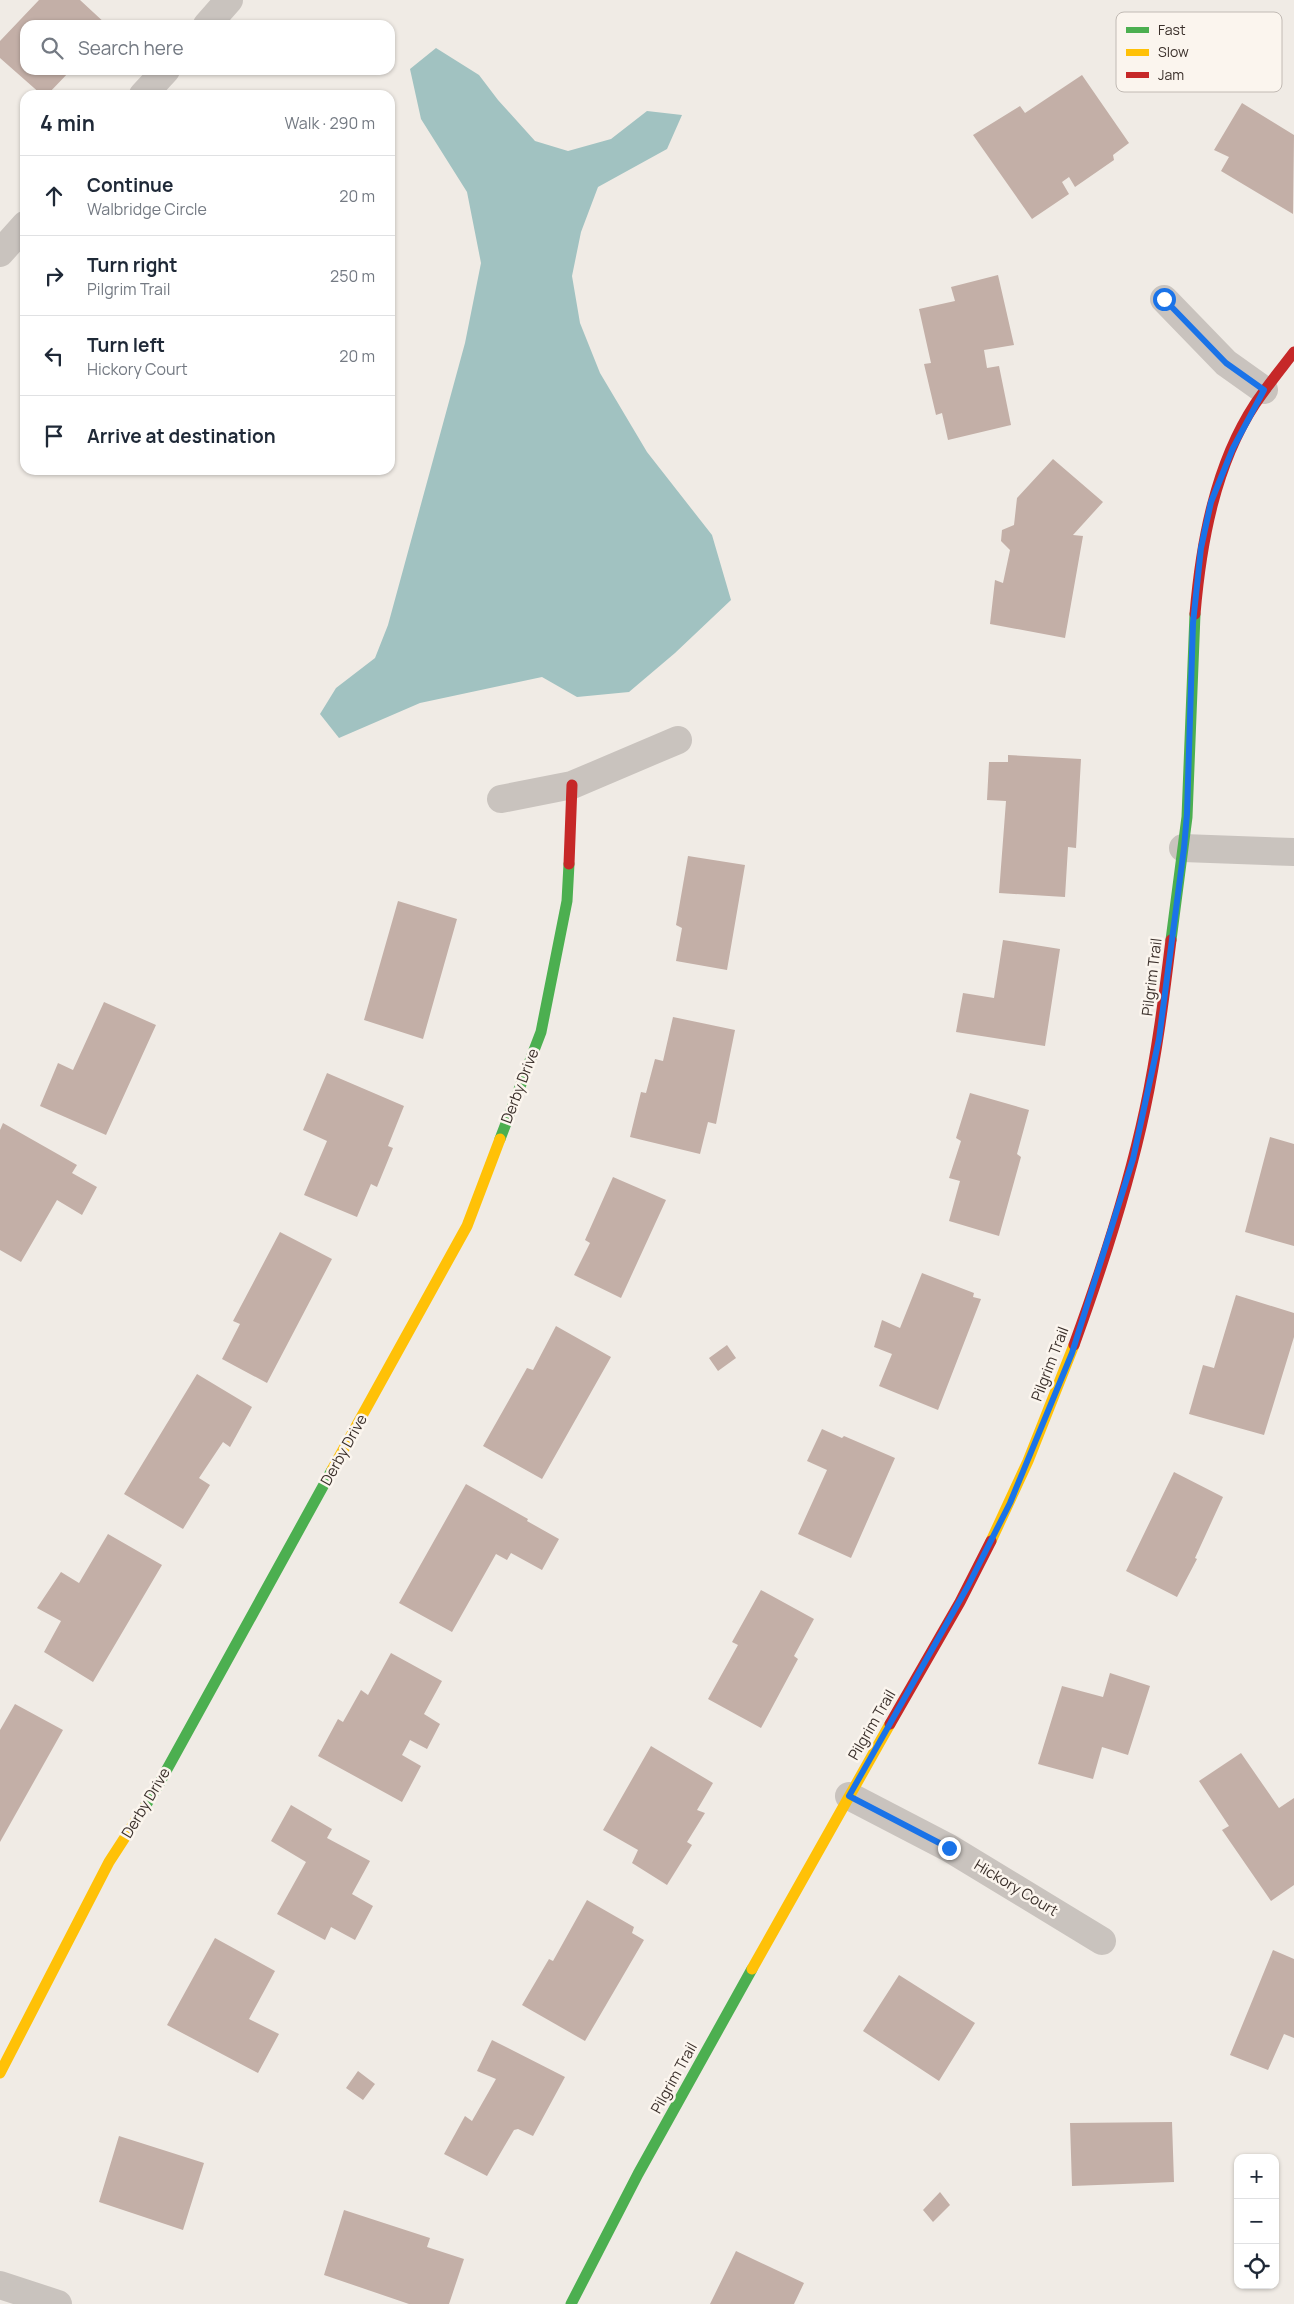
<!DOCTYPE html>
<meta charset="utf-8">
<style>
body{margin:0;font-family:Manrope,sans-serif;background:#f6f6f7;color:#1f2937}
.controls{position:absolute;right:15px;bottom:15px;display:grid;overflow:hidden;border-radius:10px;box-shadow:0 1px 4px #0004}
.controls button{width:45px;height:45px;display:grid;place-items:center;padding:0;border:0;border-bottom:1px solid #e0e1e3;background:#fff;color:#1f2937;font:25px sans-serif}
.stop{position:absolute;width:15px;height:15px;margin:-11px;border:4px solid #1a73e8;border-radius:50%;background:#fff}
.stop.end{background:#1a73e8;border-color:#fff;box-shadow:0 1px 5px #0008}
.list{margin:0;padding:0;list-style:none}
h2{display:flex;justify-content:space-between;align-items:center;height:65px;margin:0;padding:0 20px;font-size:21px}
h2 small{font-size:16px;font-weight:400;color:#747a83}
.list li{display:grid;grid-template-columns:32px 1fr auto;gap:15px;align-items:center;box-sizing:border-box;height:80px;padding:0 20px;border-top:1px solid #e0e1e3}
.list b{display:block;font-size:19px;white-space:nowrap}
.list p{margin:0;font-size:16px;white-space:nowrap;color:#747a83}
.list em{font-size:16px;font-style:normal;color:#747a83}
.icon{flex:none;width:28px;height:28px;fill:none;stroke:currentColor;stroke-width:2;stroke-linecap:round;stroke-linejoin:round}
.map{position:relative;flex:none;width:1294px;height:2304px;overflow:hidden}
.search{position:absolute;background:#fff;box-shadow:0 1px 4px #0004;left:20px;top:20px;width:375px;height:55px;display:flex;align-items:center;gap:12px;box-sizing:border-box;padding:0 18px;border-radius:15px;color:#747a83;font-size:19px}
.panel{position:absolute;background:#fff;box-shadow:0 1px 4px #0004;left:20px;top:90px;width:375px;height:385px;border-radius:15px}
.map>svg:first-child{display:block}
.water{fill:#a1c2c1}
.building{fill:#c3afa7}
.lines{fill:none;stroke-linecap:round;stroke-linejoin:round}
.street{stroke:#c9c3be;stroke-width:28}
.fast{stroke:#4caf50;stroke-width:11}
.slow{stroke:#ffc107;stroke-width:11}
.jam{stroke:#c62828;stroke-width:11}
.route{stroke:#1a73e8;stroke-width:6}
.labels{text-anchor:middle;stroke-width:5;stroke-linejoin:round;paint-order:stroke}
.street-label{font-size:15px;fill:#3b302b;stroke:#fbf5ee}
.key{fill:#fbf5ee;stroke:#c1bab4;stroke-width:1}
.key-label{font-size:14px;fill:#3b302b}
</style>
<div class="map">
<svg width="1294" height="2304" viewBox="0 0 1294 2304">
<rect width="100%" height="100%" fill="#f0ebe5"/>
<path class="water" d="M436,48L479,75L498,100L535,141L568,151L611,139L647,111L682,115L667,149L598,187L581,232L572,276L580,323L600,373L647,452L712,535L731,600L675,653L629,692L577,697L542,677L420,703L339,738L320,714L336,688L375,658L388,625L465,343L481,263L467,192L421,119L410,69Z"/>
<path class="building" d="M39,0H80L107,25H25V70H71L47,95H42L0,58V41Z
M1082,75L1129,143L1113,155L1114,160L1075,187L1069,177L1062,182L1069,194L1032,219L973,135L1020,106L1025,113Z
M1242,103L1294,135L1293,214L1221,171L1229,157L1214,150Z
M998,275L1014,345L984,350L987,368L999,366L1011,425L948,440L942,413L936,415L924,364L931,363L919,309L955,301L951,287Z
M1053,459L1103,502L1073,535L1083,536L1065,638L990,624L995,580L1003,583L1010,550L1001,541L1002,530L1014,525L1017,498Z
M1008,755L1081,759L1076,848L1068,847L1065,897L999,893L1006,801L987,800L989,762H1008Z
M688,856L745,865L727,970L676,961L682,928L676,925Z
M398,901L457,919L423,1039L364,1020Z
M1003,940L1060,949L1045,1046L956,1032L963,993L994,998Z
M104,1002L156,1025L106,1135L40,1106L58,1063L73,1070Z
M673,1017L735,1030L716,1124L708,1122L700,1154L630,1137L641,1092L646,1093L655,1059L663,1061Z
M327,1073L404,1106L388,1146L393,1148L377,1187L371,1184L357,1217L304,1195L327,1141L303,1130Z
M970,1093L1029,1110L1017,1154L1021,1157L999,1236L949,1221L960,1181L949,1178L961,1141L956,1138Z
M3,1123L77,1165L72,1173L97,1187L82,1215L57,1200L21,1262L0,1250V1130Z
M1270,1137L1294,1144V1246L1245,1232Z
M613,1177L666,1200L621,1298L574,1275L590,1243L585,1240Z
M280,1232L332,1259L267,1383L222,1359L240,1324L233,1321Z
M922,1273L974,1293L973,1297L981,1299L938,1410L879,1386L892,1354L874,1347L882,1320L900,1328Z
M1236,1295L1294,1313V1337L1264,1435L1189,1414L1203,1365L1214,1368Z
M556,1326L611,1357L542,1479L483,1446L527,1368L533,1370Z
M727,1345L736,1358L718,1371L709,1358Z
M197,1374L252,1407L230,1447L223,1442L199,1478L210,1485L183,1529L124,1494Z
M822,1429L842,1438L844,1436L895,1458L851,1558L798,1534L827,1470L807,1461Z
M1174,1472L1223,1497L1195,1558L1197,1559L1177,1597L1126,1571Z
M466,1484L528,1519L527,1521L559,1539L542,1570L511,1553L507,1560L496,1554L452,1632L399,1603Z
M108,1534L162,1565L93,1682L44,1652L61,1621L37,1608L61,1572L79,1583Z
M761,1590L814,1619L794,1656L798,1659L761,1728L708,1699L738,1645L732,1642Z
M391,1653L442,1681L424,1714L440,1724L427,1749L410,1740L402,1755L421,1766L402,1802L318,1756L338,1719L343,1722L361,1690L368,1695Z
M1110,1673L1150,1686L1128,1755L1102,1747L1093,1779L1038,1764L1062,1686L1103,1697Z
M15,1704L63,1730L0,1842V1730Z
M651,1746L713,1783L697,1810L705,1813L687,1842L692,1845L667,1885L632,1863L638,1850L603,1830Z
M1241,1753L1279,1808L1294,1798V1885L1271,1901L1222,1830L1229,1826L1199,1781Z
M291,1805L332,1829L327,1838L370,1861L352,1894L373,1906L355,1940L331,1927L325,1940L277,1914L306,1862L271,1841Z
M587,1900L634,1927L632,1933L644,1940L585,2041L522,2005L549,1959L553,1961Z
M215,1938L275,1971L249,2019L279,2034L258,2073L167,2025Z
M1273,1950L1294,1959V2038L1284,2034L1268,2070L1230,2055Z
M899,1975L975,2023L939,2081L863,2031Z
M492,2040L565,2077L533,2136L518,2129L514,2130L487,2176L444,2154L465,2116L472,2121L496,2079L477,2071Z
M358,2071L375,2084L363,2100L346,2088Z
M1172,2122L1174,2182L1072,2186L1070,2123Z
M119,2136L204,2163L183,2230L99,2202Z
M940,2192L950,2205L933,2222L923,2210Z
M344,2210L430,2238L427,2247L464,2259L449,2304H409L324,2275Z
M736,2251L804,2283L794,2304H710Z"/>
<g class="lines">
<path class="street" d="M207,25L229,0
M143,95L166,70
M0,253L25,225
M1164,299L1226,363L1264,390
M501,799L572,785L678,740
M1183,848L1294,852
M849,1796L949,1848L1102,1941
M0,2285L58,2304"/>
<path class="fast" d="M1171,940L1187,817L1195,614
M500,1139L541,1032L567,901L569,864
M144,1808L160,1782L332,1470
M571,2304L638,2174L752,1969"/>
<path class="slow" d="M332,1470L467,1226L500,1139
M991,1541L1028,1461L1074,1345
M752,1969L890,1724
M0,2073L109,1862L144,1808"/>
<path class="jam" d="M1195,614C1201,543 1215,465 1255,404C1267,386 1281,369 1294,352
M569,864L572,785
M1074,1345C1102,1268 1128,1189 1145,1109C1157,1053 1164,997 1171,940
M890,1724L960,1602L991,1541"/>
</g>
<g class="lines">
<path class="route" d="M949,1848L849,1796L968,1586L1010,1503L1072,1353L1133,1159L1159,1039L1184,848L1187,814L1193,623L1201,548L1211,502L1233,448L1264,390L1226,363L1164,299"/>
</g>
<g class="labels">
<g class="street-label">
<text transform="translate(1152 977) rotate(-83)" y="5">Pilgrim Trail</text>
<text transform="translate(520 1086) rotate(-69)" y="5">Derby Drive</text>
<text transform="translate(1050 1364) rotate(-69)" y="5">Pilgrim Trail</text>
<text transform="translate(344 1450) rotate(-61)" y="5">Derby Drive</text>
<text transform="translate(872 1725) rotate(-60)" y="5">Pilgrim Trail</text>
<text transform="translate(146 1803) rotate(-59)" y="5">Derby Drive</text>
<text transform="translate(1016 1888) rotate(31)" y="5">Hickory Court</text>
<text transform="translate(674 2078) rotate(-61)" y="5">Pilgrim Trail</text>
</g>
</g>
<rect x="1116" y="12" width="166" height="80" rx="8" class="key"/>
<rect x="1126" y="27" width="23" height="6" fill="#4caf50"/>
<rect x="1126" y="49" width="23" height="7" fill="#ffc107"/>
<rect x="1126" y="72" width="23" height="6" fill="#c62828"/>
<g class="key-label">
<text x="1158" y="35">Fast</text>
<text x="1158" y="57">Slow</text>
<text x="1158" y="80">Jam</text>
</g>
</svg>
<div class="controls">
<button>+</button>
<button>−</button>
<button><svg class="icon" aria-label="locate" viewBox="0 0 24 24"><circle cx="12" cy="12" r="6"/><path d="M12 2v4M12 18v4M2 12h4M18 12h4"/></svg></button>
</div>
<div class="stop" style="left:1164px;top:299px"></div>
<div class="stop end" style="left:949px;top:1848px"></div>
<div class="search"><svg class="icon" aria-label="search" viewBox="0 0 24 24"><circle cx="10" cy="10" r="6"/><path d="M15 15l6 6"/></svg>Search here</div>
<section class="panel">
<h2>4 min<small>Walk · 290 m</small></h2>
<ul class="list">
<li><svg class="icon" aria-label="ahead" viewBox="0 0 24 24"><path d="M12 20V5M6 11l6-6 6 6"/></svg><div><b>Continue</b><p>Walbridge Circle</p></div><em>20 m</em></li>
<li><svg class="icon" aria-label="right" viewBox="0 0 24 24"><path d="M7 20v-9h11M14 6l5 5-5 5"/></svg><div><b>Turn right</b><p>Pilgrim Trail</p></div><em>250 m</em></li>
<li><svg class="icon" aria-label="left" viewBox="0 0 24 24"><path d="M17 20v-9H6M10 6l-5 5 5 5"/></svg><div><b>Turn left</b><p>Hickory Court</p></div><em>20 m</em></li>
<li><svg class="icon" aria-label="arrive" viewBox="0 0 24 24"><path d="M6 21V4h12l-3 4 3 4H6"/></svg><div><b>Arrive at destination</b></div></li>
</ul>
</section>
</div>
